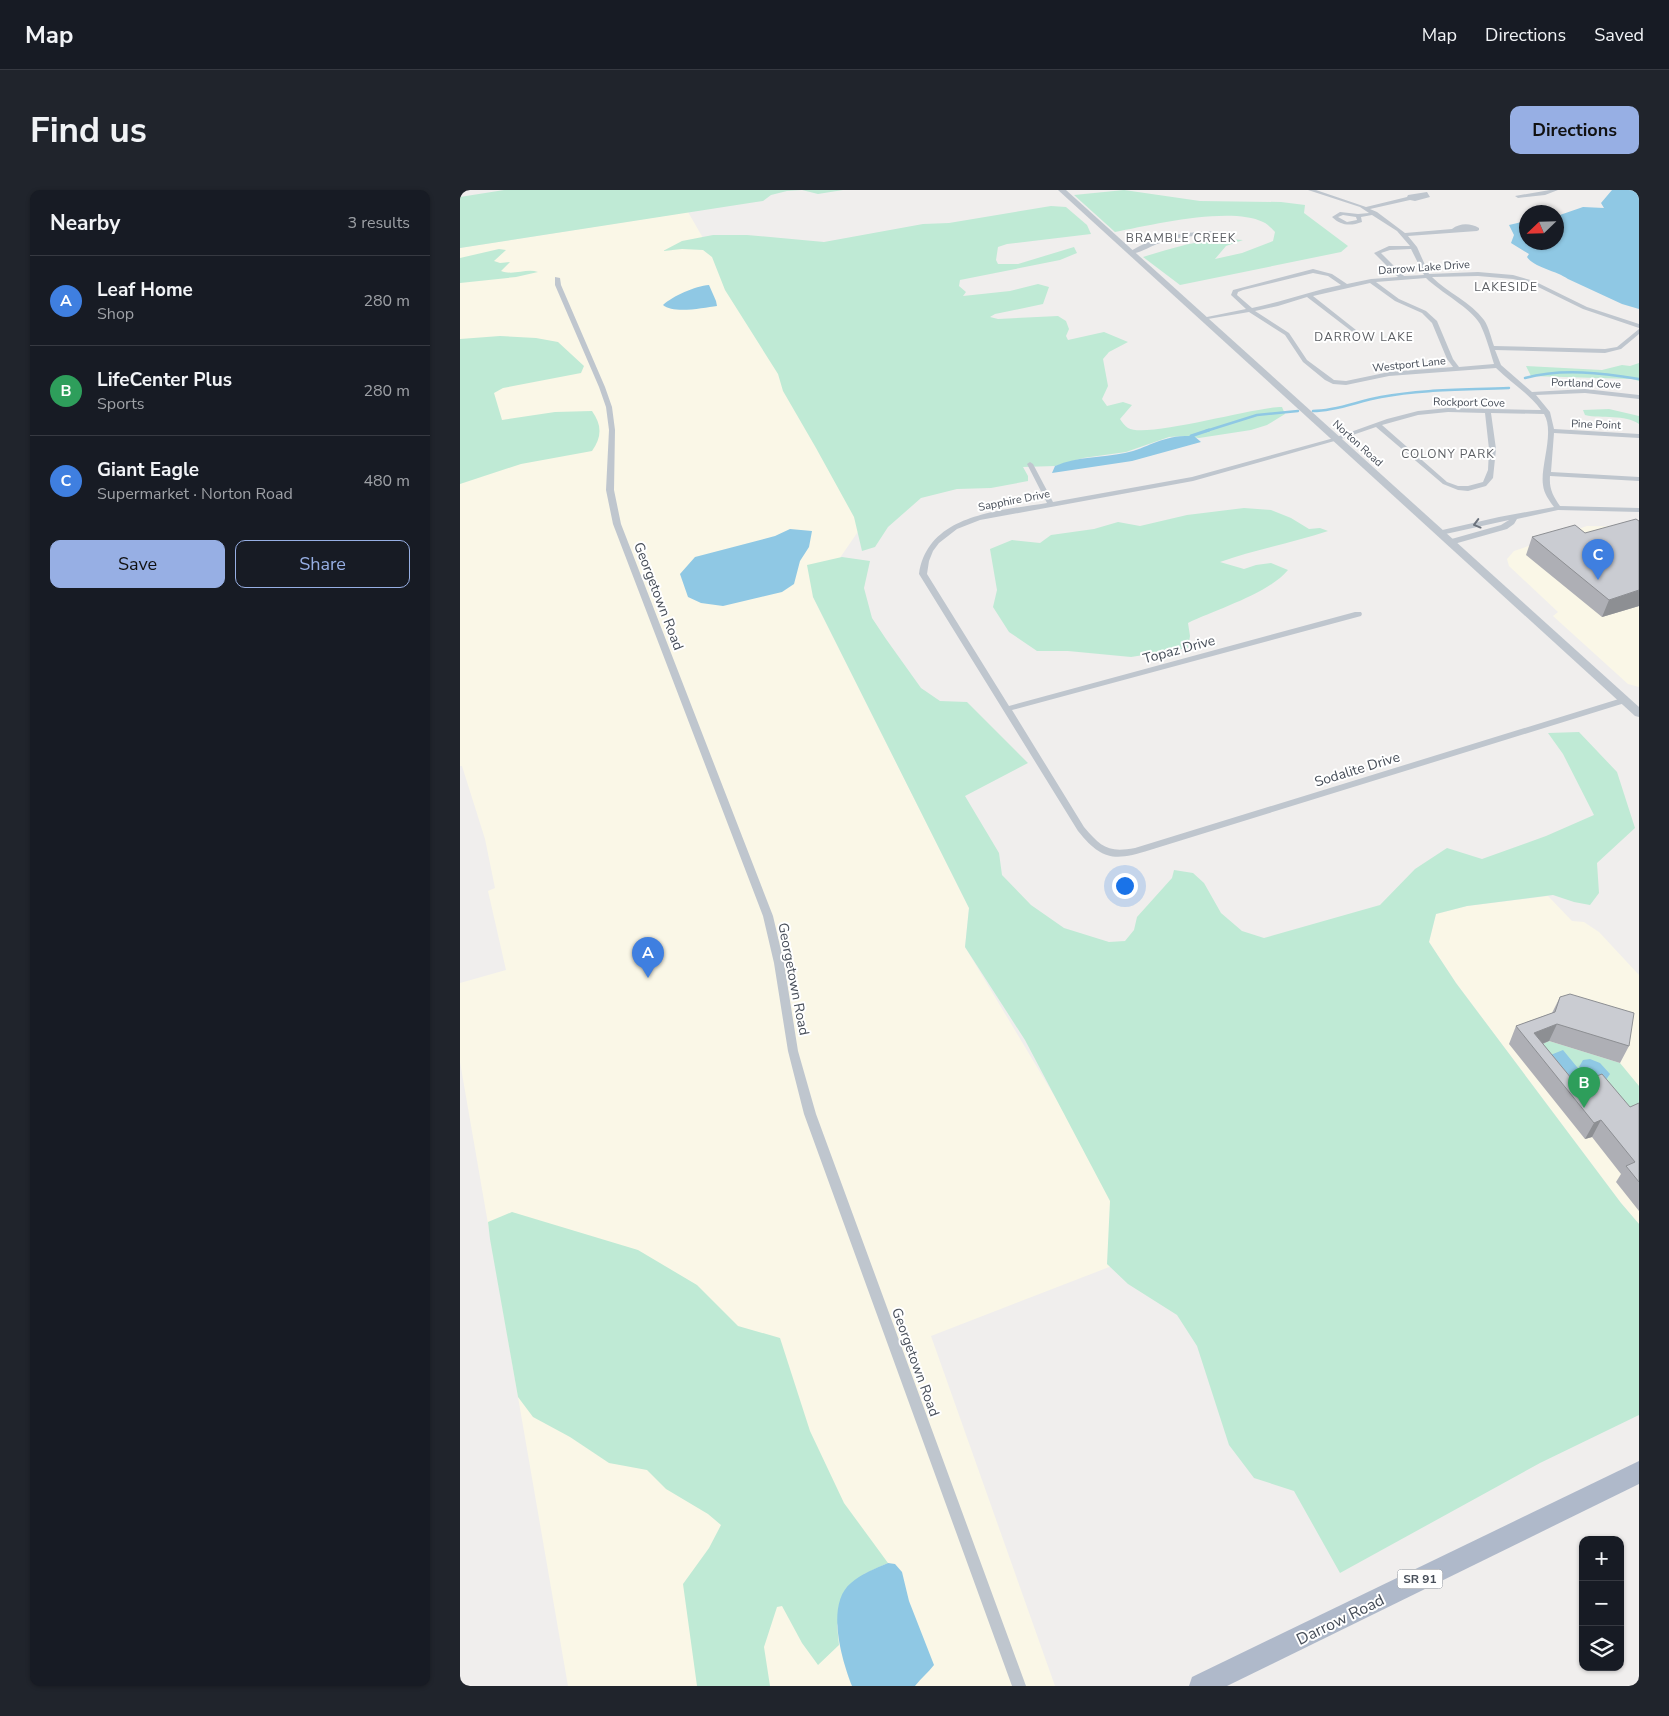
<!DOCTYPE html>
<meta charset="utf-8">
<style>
body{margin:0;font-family:"Nunito Sans",sans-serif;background:#20242c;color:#f1f3f6}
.controls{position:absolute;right:15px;bottom:15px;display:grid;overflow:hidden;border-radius:10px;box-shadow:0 1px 4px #0004}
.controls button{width:45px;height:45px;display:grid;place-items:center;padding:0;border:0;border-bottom:1px solid #363941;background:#171b24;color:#f1f3f6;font:25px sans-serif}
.compass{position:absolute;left:1059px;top:15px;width:45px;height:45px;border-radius:50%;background:#171b24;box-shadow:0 1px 4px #0004;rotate:247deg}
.you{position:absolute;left:664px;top:695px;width:18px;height:18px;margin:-12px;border:4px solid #fff;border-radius:50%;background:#1a73e8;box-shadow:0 0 0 8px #1a73e833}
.badge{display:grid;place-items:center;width:32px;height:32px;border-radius:50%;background:#97afe4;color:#fff;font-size:16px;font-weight:700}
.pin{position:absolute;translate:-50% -41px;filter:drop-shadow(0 1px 2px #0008)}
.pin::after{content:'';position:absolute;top:26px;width:18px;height:15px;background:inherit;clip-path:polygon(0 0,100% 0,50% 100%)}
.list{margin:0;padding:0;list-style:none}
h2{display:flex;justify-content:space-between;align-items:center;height:65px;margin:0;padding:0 20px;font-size:21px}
h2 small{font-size:16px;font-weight:400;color:#9ea1a6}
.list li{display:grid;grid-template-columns:32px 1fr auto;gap:15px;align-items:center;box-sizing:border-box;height:90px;padding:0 20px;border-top:1px solid #363941}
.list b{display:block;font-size:19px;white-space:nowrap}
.list p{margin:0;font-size:16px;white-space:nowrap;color:#9ea1a6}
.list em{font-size:16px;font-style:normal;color:#9ea1a6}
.actions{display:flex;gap:10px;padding:15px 20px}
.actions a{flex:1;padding:11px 0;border:1px solid #97afe4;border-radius:10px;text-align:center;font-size:18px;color:#97afe4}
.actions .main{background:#97afe4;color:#111}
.icon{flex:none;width:28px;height:28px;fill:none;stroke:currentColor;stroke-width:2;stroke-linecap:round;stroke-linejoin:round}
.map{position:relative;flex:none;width:1179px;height:1496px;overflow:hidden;border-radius:10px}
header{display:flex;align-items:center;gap:30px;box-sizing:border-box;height:70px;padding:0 25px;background:#171b24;border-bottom:1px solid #363941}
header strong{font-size:24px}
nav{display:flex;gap:28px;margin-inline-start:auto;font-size:18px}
.intro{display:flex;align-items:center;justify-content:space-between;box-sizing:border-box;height:120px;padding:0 30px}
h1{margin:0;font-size:35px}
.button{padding:12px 22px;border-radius:10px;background:#97afe4;color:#111;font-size:18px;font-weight:700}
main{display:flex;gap:30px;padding:0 30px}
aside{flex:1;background:#171b24;border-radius:10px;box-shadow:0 1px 4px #0004}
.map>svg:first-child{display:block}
.commercial{fill:#faf7e7}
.green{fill:#bfead5}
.water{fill:#8fc8e4}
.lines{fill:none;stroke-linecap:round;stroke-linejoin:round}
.stream-far1{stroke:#8fc8e4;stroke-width:2.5}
.stream{stroke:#8fc8e4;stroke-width:3}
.minor{fill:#bfc6ce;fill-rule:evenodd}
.tertiary{fill:#bfc6ce;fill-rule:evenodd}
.primary{fill:#afb9ca;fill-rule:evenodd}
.wall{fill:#aeafb5}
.shaded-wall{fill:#8d8f93}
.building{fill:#caccd2;stroke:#8d8f93}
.oneway{stroke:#6b727c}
.labels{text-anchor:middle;stroke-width:4;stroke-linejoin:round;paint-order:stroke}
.far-street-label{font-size:11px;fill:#474e59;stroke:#fff}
.far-neighbourhood-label{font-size:12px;letter-spacing:1px;fill:#5a5d62;stroke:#fff}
.shield{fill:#fff;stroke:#7e838b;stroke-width:1}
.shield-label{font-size:12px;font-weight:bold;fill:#474e59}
.street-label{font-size:14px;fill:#474e59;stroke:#fff}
.near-street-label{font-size:16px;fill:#474e59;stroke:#fff}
</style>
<header>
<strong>Map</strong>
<nav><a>Map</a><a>Directions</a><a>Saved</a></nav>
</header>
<div class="intro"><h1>Find us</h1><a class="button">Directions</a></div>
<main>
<aside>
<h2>Nearby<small>3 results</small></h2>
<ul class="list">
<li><span class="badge" style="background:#3f7fe0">A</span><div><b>Leaf Home</b><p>Shop</p></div><em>280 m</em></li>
<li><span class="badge" style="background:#2e9e5b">B</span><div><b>LifeCenter Plus</b><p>Sports</p></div><em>280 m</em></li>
<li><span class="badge" style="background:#3f7fe0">C</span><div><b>Giant Eagle</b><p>Supermarket · Norton Road</p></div><em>480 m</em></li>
</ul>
<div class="actions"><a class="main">Save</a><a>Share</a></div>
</aside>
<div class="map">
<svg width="1179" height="1496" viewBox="0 0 1179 1496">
<rect width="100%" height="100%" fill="#f0eeed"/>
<path class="commercial" d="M228,22L406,330L353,407L509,718L505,757L688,1062L471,1146L595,1496H108L0,872V793L46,780L28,701L35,698L25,649L2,576H0V58Z
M1127,336L1179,337V497L1168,494L1093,426L1098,422L1049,376L1047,369L1054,361Z
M1088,706L1112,731L1124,732L1139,742L1179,785V1034L1161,1013L996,793L969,752L976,724L1007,716Z"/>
<path class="green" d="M44,0H383L358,4L342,0L327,1L311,5L303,11L296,12L0,58V7Z
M664,0L740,11L821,12L845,15L844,23L888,56L881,62L720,95L683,67C715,57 749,46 783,50L766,56L755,69L782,63L813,51L815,42C812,39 808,34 803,32C770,16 691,35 655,42L614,5Z
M591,16L606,17L627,35L631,44L547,54L538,57L536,70L538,74H558L614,57L617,63L600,70L500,90L499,96L506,102L503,106L550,101L578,94L589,97L583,114L535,124L530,127L538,129L598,126L606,131L609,139L606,146L608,150L644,142L668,152L649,162L643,169L648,196L642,209L647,216L663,212L672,215L660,229C662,232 665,236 668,238C686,249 794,217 822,217L825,224L807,235L791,240L739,248L725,246L709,247L666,262L623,268L595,276L563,277L568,286V291L531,298L497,299L461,308L428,337L415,357L402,361L394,327L356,258L323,201L318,184L265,100L252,67L243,60L222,59L203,61L222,51L253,45H287L364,52L463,34L489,33Z
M39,59L46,60L34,71L40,73L50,72L41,81C54,86 66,78 78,82L56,87L0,93V68Z
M40,146L76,148L98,152L124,176L121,183L43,198L34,203L42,230L95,222L132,221C142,235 142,247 132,261L61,274L0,294V149Z
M1179,173V191L1172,189L1071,186L1066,176L1142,180L1162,175L1170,176Z
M1149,219L1179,226V234C1165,224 1142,229 1125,225L1123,220Z
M784,318L811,320L831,328L849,339L860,338L868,341C833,353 795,359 760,372L784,379L796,375L811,373L828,380C808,404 757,419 728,433L730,446L728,458L671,467L608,461H577L549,442L533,417L537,400L530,359L552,350L580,353L591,345L634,339L658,332L680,336L727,325Z
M382,367L410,371L404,398L412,428L426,449L461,498L480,511L507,512L568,573L505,606L539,663L542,685L571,715L604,738L649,752L665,751L674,740L677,727L712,688L714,680L733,683L744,693L761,723L782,741L804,748L920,715L955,679L987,658L1022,669L1086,646L1134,625L1103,564L1088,543L1119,542L1157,582L1175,638L1137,673L1139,703L1130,715L1114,712L1093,705L1007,716L976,724L969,752L996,793L1161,1013L1179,1034V1225L1080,1273L880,1383L834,1301L794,1288L769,1255L737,1156L717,1125L668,1094L647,1074L650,1011L565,850L505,757L509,718L353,407L347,375Z
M1089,851L1160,873L1179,896V926L1067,860Z
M52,1022L178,1060L237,1095L278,1136L320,1148L350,1241L384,1313L428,1373L404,1384L377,1435L379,1455L358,1475L342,1453L322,1416L317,1417L304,1457L310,1496H237L223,1394L249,1358L261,1335L248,1324L206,1299L187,1280L149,1273L110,1247L73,1227L58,1207L30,1049L28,1032Z"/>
<path class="water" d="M1152,0H1179V119L1162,114L1108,89C1097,81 1073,77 1067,67L1069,64L1051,53L1054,45L1049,35L1066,31V52H1096L1097,26L1123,17L1144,18L1141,13Z
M249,95L256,111L257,116C243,118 213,124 203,115C213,106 235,96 249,95Z
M725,246H734L741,252L672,271L592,283L595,276C618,266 641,268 665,263C688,258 699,247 725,246Z
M330,339L352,341L349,357L340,371L334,394L322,402L263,416L241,413L228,407L220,384L235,367L315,346Z
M1103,860L1131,894L1111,902L1083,868Z
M1130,869L1140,873L1150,884L1139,900L1119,877L1123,870Z
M428,1373L435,1374L442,1382L449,1411L474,1475C468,1483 461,1488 455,1496H392C382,1471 365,1414 391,1393C401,1384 416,1378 428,1373Z"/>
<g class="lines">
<path class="stream-far1" d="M1065,188C1102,178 1142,183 1179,189
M853,221C877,221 898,211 921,207C963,199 1006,200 1049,198
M746,241L797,225L838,221"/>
<path class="stream" d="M731,246L749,240"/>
<path class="minor" d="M848,0H856L906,17L947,7L948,5L967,2L970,7L955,11L950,10L910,19L917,22L945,43L992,39C1000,33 1010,33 1019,38V40L1017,41L948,46L957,57L969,84L1018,82L1053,85L1074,91L1127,117L1179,134V138L1123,119L1070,93L1053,89L1018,86L972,87C988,103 1011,112 1024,130C1029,137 1031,148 1034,156L1145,159L1157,157L1179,139V144L1161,159L1145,163L1035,160L1041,175L1072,202L1125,199L1179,205V209L1125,203L1076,205L1090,222L1094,239L1179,244V248L1094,243L1091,282L1179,287V291L1090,286C1089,299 1093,306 1100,316L1179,318V322L1098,320L1057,329L1054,334L1047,339L994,354H988V350L1041,335L1049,330L981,345L977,343L978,341L1039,327L1094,317C1089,310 1084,304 1083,295C1080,276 1095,242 1084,224L1031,223L1036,259L1033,288L1026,296L1008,301L998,300L983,294L916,237L878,250L733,291L520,330L497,339L479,353L473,361L469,371L467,384L549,516L895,422H901L902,424L901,426L552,520L624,637C641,657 648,663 675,658L1162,508L1165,507L1169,510L1168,512L690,660C655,671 642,671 618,641L459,384C468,324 538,321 587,313L567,274L570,272L573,274L593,312L732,287L874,248L927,229L958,221L988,218L1081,220C1069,203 1051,193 1036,178L929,186L886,195L873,194L865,190L843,172L825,145L789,122L742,130V128L786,119L771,105L773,100L853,79L872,84L887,94L911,89L938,87L914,63L929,56H950L937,41L912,25L901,27L902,32C891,36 881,36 872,27L880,22L898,24L909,23L900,17ZM883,25L896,27L897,30L887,32L878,27ZM951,59L964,85L944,86L921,63L930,60ZM853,83L868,86L881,95C851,101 822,112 792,118L777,105L778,102L783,100ZM966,88C980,102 1011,118 1020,134C1026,146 1030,161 1034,174L999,177L993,169L977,131L966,121L939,109L916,92ZM910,93L935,111L962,123L972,133L987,169L993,177L929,182L886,191L874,190L847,170L829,143L795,121L818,116L847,107L894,143L897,141L896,140L853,106ZM988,222L1025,223L1029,259L1028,280L1023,292L1008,296H998L987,292L922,235L958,225Z
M1090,0H1098L1085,5L1058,8L1055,6Z
M755,41H768L771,43L768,45C744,44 720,46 697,54C689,57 675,66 668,63C692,46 727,42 755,41Z
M95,87L100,88L101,95L145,197L152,217L155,240L154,300L161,334L313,726L324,773L338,861L356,924L566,1496H552L344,924L328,861L314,773L303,726L153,334L146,300L149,240L146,217L139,197L95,95Z"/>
<path class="tertiary" d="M598,0H606L1179,517V527L1175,526Z"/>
<path class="primary" d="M1179,1271V1294L767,1496H729L732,1487Z"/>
</g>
<path class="wall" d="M1179,331V416L1142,427L1066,365L1072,347L1125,343Z
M1100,807L1169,856L1160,873L1089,851L1083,854L1116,894L1170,917L1179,913V1021L1156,992L1161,984L1132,947L1125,949L1049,854L1056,836L1092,823Z"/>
<path class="shaded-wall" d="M1179,400V416L1142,427L1149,410Z
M1097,834L1089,851L1073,857L1074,843Z
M1141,930L1132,947L1125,949L1134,933Z"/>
<path class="building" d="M1176,329L1179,331V400L1149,410L1072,347L1115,335L1125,343Z
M1110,804L1174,823L1169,856L1097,834L1074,843L1116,894L1142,884L1170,917L1179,913V992L1166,976L1175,972L1141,930L1134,933L1056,836L1095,822L1100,807Z"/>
<defs><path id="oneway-chevron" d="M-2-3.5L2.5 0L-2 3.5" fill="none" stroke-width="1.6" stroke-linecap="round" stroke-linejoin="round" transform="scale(1.25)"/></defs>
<use class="oneway" href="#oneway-chevron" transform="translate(1017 334) rotate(165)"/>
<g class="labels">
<g class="far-street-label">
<text transform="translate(964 77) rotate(-4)" y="4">Darrow Lake Drive</text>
<text transform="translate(949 174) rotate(-6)" y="4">Westport Lane</text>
<text transform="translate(1126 193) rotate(2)" y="4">Portland Cove</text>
<text transform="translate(1009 212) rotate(1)" y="4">Rockport Cove</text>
<text transform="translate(1136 234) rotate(2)" y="4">Pine Point</text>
<text transform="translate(898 253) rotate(42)" y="4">Norton Road</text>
<text transform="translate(554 310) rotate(-11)" y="4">Sapphire Drive</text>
</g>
<g class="far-neighbourhood-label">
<text x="721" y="52">BRAMBLE CREEK</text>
<text x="1046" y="101">LAKESIDE</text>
<text x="904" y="151">DARROW LAKE</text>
<text x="988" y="268">COLONY PARK</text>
</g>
<rect class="shield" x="937.5" y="1379.5" width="45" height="19" rx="4"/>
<g class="shield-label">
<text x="960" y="1393">SR 91</text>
</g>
<g class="street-label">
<text transform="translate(199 406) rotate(69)" y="5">Georgetown Road</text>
<text transform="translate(719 459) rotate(-15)" y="5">Topaz Drive</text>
<text transform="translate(897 579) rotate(-17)" y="5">Sodalite Drive</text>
<text transform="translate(334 789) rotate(79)" y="5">Georgetown Road</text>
<text transform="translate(456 1172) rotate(70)" y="5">Georgetown Road</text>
</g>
<g class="near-street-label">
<text transform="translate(880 1429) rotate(-26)" y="6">Darrow Road</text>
</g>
</g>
</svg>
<div class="controls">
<button>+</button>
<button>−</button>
<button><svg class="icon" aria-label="layers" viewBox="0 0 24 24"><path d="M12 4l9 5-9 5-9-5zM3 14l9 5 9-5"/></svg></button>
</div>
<svg class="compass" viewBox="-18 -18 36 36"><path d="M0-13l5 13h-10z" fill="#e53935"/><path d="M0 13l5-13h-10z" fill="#9ea1a6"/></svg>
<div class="you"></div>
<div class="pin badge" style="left:188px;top:788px;background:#3f7fe0">A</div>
<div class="pin badge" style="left:1124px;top:918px;background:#2e9e5b">B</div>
<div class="pin badge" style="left:1138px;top:390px;background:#3f7fe0">C</div>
</div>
</main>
